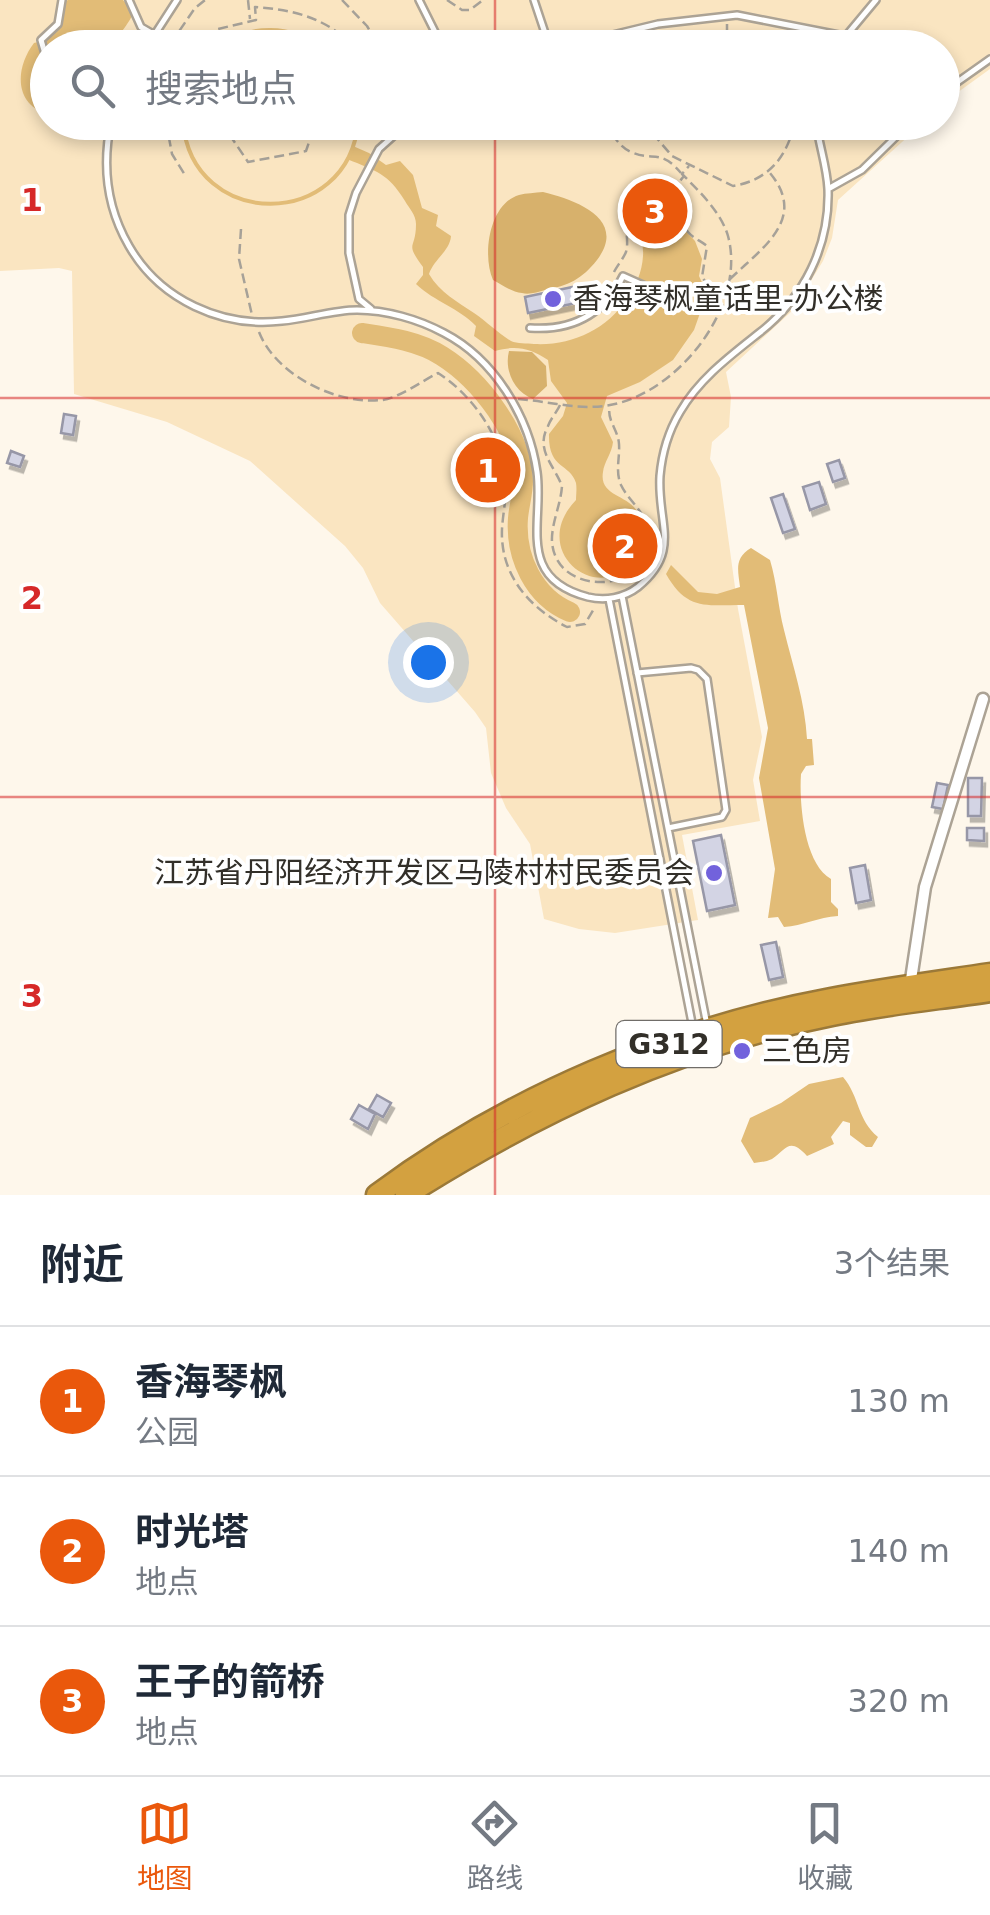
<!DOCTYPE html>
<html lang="zh">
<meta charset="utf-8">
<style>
body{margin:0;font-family:"DejaVu Sans","Noto Sans SC",sans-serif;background:#f6f6f7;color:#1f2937}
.you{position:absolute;left:428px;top:662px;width:35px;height:35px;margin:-25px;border:8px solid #fff;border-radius:50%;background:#1a73e8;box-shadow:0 0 0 15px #1a73e833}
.badge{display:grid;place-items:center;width:65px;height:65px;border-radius:50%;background:#ea580c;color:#fff;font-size:32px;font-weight:700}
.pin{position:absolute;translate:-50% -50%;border:5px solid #fff;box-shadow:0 2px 10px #0006}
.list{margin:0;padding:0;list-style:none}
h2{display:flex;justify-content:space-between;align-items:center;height:130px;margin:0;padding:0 40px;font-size:42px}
h2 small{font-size:32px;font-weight:400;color:#747a83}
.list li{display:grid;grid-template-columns:65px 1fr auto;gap:30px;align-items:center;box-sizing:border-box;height:150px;padding:0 40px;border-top:2px solid #e0e1e3}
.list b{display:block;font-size:38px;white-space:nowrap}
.list p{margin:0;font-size:32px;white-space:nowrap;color:#747a83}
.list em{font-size:32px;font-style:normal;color:#747a83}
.icon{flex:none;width:55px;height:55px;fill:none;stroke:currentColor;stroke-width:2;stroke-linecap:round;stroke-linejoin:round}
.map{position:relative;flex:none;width:990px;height:1195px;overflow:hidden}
.search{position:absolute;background:#fff;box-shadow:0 5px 15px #0003;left:30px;right:30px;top:30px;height:110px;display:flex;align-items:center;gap:25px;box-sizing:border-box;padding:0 35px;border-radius:55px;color:#747a83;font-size:38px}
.sheet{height:580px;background:#fff}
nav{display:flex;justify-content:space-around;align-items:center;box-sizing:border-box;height:140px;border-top:2px solid #e0e1e3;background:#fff;font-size:28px;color:#747a83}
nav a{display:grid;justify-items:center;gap:5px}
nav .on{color:#ea580c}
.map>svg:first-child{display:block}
.green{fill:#fae5c1}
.forest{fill:#d7b16c}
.water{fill:#e2bc77}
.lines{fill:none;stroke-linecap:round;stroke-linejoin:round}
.stream{stroke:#e2bc77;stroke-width:4}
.river{stroke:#e2bc77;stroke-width:20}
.building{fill:#d3d4e4;stroke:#9797a7;stroke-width:2.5;filter:url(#shadow)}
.lane-casing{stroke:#aca395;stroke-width:10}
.street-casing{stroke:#aca395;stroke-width:15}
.highway-casing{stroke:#9b7938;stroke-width:25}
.path{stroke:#a6a198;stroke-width:2.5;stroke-dasharray:10 5;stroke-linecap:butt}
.lane{stroke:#fff;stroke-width:5}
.street{stroke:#fff;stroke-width:10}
.highway{stroke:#d3a140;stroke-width:20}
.grid{fill:none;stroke:#d62828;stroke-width:2.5;stroke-opacity:0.55}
.poi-dot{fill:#7262dc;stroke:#fff;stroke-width:4}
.labels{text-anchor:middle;stroke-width:8;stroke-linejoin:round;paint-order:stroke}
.shield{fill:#fff;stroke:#706d69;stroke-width:2.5}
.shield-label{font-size:28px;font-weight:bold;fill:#322f29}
.poi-label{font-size:30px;fill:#322f29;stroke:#fff;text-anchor:start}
.grid-label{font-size:32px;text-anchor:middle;font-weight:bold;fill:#d62828;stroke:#fff;stroke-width:8;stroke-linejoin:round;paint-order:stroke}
</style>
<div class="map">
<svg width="990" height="1195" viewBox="0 0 990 1195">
<defs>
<filter id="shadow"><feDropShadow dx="3" dy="5.5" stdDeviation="0" flood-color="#0004"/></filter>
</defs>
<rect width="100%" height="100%" fill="#fef7eb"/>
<path class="green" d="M0,0H990V69L943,103L942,48H48V122L923,123L838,200L832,238L823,261L793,310L726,372L731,397L729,427L712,442L710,459L720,478L738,609L762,737L753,780L760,821L682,835L698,920L615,933L579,929L544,919L530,844L506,808L491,773L486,728L475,712L380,603L363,568L345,546L250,461L167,422L74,394L72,271L59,268L0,271Z"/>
<path class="forest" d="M543,192C576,200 628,219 597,260C582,279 568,286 545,290C538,292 529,295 522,293C512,292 502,285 493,280C482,255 489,204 519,195C526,193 535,193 543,192Z
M509,351L532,352L546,366L547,386L533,399C514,392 504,370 509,351Z"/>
<path class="water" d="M68,0H123L133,12C132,21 118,33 114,47L48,48L47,55L45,42L62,26L64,2Z
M38,42L47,71V114C14,104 15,68 34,43Z
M353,146L369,153L386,165L400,161L413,175L422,208L438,215L436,226L451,236C450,251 434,259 429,274C440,293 458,302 474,313C487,322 498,333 511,341C517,344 527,343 534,344C571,346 606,330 627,299C636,286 642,272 643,256C645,234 625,215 646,200L667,204L681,218L683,228L695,241L702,259L699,276L705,289V299L694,330L673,360L640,382L607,396L601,417L613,442C612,453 604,462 603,472C599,496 626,494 637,511C645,522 646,535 652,546L649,556L639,555C602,611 526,552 576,500C576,495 577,489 576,483C570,463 548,470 549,434L563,416L567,403L551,381L548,360C530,348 516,345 495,351L474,336L476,326C459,308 435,302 416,284L423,275V267C404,241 416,251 416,224C416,215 409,208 405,201C388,173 376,171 347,159Z
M751,548L770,560C777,583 778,607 784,630C793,667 805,701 807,739H812L814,765L806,766L801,774C799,803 804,864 831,879V902L838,909V916C818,917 803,926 784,927L778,917L768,918L775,869L759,778L768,728L744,605C706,605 687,611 666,574L671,565L698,592L717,594L740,587C738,570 734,558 751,548Z
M843,1077C860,1097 857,1120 878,1137L872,1147H866L850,1135V1123L843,1121L831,1137L834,1144L807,1156C789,1136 786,1150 772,1159C766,1162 760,1162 754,1163L741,1141L750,1118L781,1103L809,1084Z"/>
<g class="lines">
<path class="stream" d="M217,48C251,23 290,25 324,48
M183,122C192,231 349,231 358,122"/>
<path class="river" d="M362,333C389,337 419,341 442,356C480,380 522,434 523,481C523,493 519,506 518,518C515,557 534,597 570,612"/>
</g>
<path class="building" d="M647 211a9 9 0 1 1 18 0a9 9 0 1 1-18 0Z
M577,286L581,302L528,313L525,297Z
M64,414L76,416L73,435L61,433Z
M11,451L24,456L20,467L7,463Z
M839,460L845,478L833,482L827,464Z
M819,482L826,504L810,510L803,487Z
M783,494L795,529L783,533L771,498Z
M968,778H982L981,816H968Z
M937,783L948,785L943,809L932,807Z
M967,828H984V841L967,840Z
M721,835L735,905L707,911L693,841Z
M865,865L871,900L856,903L850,868Z
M776,942L783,977L769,980L761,945Z
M377,1095L391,1103L383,1117L369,1109Z
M359,1105L375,1114L368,1129L351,1119Z"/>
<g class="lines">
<defs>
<path id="lane" d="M129,0L141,27L153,34
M419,0L443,48
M534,0L549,45
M146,48L177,0
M529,48L567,46L658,24L737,15L844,36
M836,48L876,0
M48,64L41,40L58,24L62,0
M942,93L990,59
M111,122C102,165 107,208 129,246C160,300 222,328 282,321C307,319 332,310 357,310C386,310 418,319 444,333C494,359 529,416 537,472C544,522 515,578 588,597C605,601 624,598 638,587C682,551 657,523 660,476C662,453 668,432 680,412C699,379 730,356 759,333C804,298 830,246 828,189C827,167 819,145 816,122
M828,189L862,170L911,122
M371,309L359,299L349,253V215L356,193L379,149L409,122
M530,328C573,331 604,314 623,276L652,289
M622,596L707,1025
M609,599L693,1028
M637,673L691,668L698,670L707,679L726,810L722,817L668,828"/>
<path id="street" d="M910,986L925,887L983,699"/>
<path id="highway" d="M377,1195C509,1097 670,1029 831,999C884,989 937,982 990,974
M406,1195C537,1112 678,1045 832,1015C884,1004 937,999 990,991"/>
</defs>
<use href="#lane" class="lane-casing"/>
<use href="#street" class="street-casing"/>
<use href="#highway" class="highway-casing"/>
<path class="path" d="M248,0L250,19
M342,0L367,26L380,48
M447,0L462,10H470L483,0
M727,24V41
M164,39L180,48
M171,43L195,8L205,0
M358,46L371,35
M195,48L218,29L256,20L255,7C296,10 326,18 356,48
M672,48C697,37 721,40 746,48
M166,122L172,154L185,175
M221,122L248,162L306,151L316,122
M603,122C612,133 618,146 631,152C653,162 660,148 681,173
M643,122L672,156L733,186C769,180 787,157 795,122
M671,192L684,176
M662,204L672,196
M241,229L239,259L252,315
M614,272C617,266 623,259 626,252C632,231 611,198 642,188C651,185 665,190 672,196C683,207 679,221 688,232C693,238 701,241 707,246L702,277L713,292
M730,279C762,248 808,219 770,173
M259,332C276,375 336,405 382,400C399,398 422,381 438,373C471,394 500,434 505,474C508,492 503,511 502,529C500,574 528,607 567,627L585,624L595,607
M518,399C548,401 580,411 610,405C678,393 747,306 728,236C721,212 699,191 682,174L689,166
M560,405C557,412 551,418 548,426C535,450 554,465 562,486C561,504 551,524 552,542C555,580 598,590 628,576L631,572L628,547L647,534C649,514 629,502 621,485C615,471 620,458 619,444C618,429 606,420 610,405"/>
<use href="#lane" class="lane"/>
<use href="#street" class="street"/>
<use href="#highway" class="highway"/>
</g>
<path class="grid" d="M495,0V48M495,122V1195M0,398H990M0,797H990"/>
<g class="poi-dot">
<circle cx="553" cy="299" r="10"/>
<circle cx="714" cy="873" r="10"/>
<circle cx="742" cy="1051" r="10"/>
</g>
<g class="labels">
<rect class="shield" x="616.5" y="1021" width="105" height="46" rx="8"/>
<g class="shield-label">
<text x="669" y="1054">G312</text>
</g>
<g class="poi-label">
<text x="573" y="309">香海琴枫童话里-办公楼</text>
<text x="694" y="883" text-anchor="end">江苏省丹阳经济开发区马陵村村民委员会</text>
<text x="762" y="1061">三色房</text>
</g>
</g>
<g class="grid-label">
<text x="32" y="211">1</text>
<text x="32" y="609">2</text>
<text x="32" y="1007">3</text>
</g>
</svg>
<div class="you"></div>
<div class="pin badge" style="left:488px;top:470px">1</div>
<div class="pin badge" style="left:625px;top:546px">2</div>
<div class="pin badge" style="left:655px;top:211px">3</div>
<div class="search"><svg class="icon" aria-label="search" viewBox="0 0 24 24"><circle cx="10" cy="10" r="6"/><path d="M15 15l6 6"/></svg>搜索地点</div>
</div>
<section class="sheet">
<h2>附近<small>3个结果</small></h2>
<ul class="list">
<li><span class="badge">1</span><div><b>香海琴枫</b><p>公园</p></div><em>130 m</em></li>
<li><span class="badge">2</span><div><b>时光塔</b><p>地点</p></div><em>140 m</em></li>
<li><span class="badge">3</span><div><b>王子的箭桥</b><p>地点</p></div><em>320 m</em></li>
</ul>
</section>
<nav>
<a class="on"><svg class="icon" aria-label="map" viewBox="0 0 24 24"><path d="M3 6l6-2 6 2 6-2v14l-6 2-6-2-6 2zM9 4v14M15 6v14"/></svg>地图</a>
<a><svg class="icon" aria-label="directions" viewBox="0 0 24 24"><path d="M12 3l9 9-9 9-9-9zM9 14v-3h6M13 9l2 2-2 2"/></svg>路线</a>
<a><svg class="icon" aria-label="saved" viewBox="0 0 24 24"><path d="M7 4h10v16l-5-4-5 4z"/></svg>收藏</a>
</nav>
